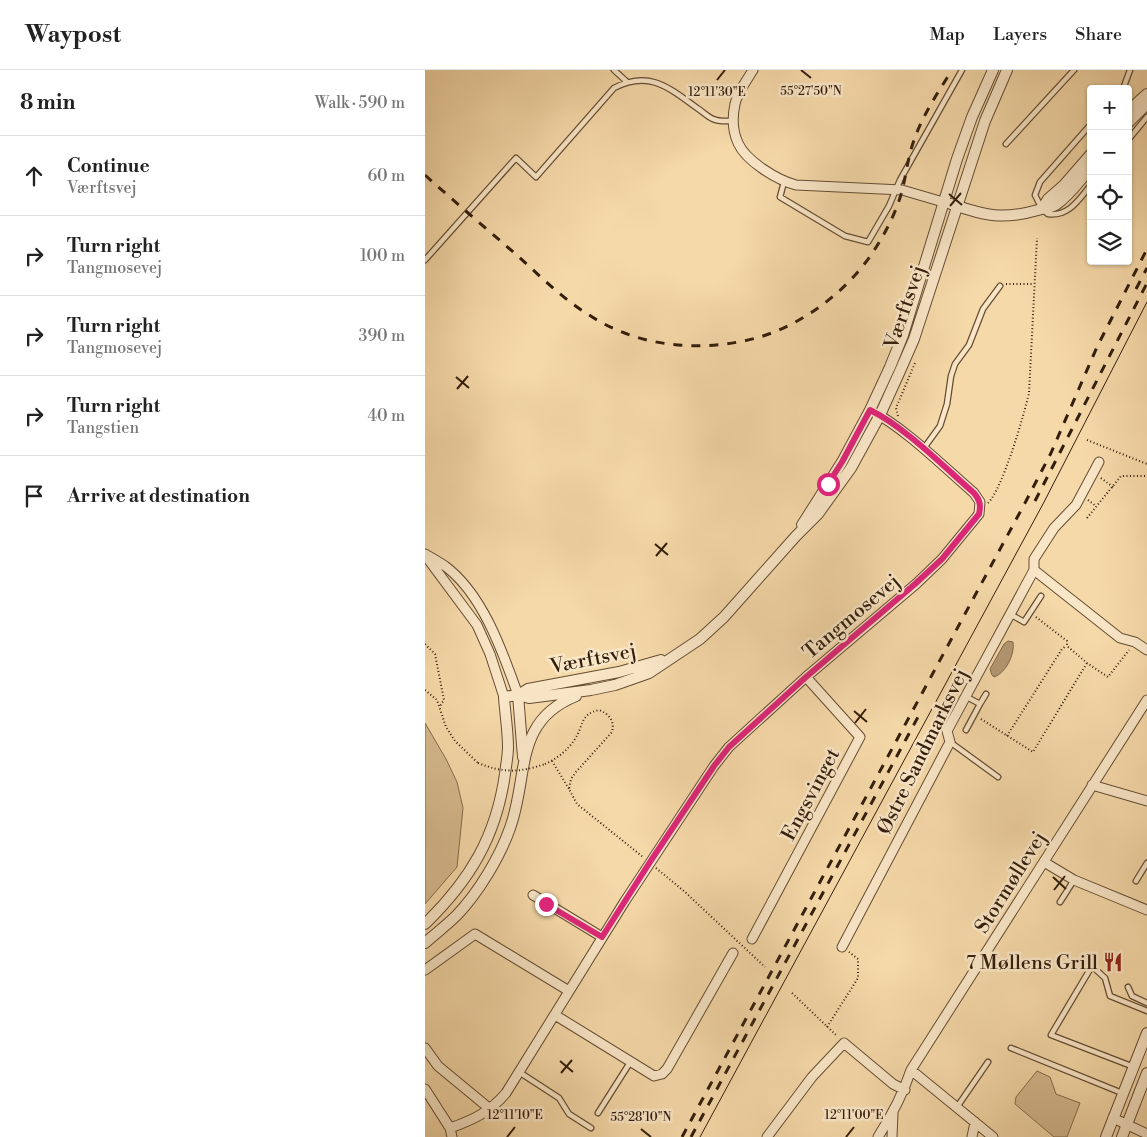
<!DOCTYPE html>
<meta charset="utf-8">
<style>
body{margin:0;font-family:"Libre Bodoni",serif;background:#f2f2f2;color:#222}
.controls{position:absolute;right:15px;top:15px;display:grid;overflow:hidden;border-radius:5px;box-shadow:0 1px 4px #0004}
.controls button{width:45px;height:45px;display:grid;place-items:center;padding:0;border:0;border-bottom:1px solid #e0e0e0;background:#fff;color:#222;font:25px sans-serif}
.stop{position:absolute;width:15px;height:15px;margin:-11px;border:4px solid #db2777;border-radius:50%;background:#fff}
.stop.end{background:#db2777;border-color:#fff;box-shadow:0 1px 5px #0008}
.list{margin:0;padding:0;list-style:none}
h2{display:flex;justify-content:space-between;align-items:center;height:65px;margin:0;padding:0 20px;font-size:21px}
h2 small{font-size:16px;font-weight:400;color:#767676}
.list li{display:grid;grid-template-columns:32px 1fr auto;gap:15px;align-items:center;box-sizing:border-box;height:80px;padding:0 20px;border-top:1px solid #e0e0e0}
.list b{display:block;font-size:19px;white-space:nowrap}
.list p{margin:0;font-size:16px;white-space:nowrap;color:#767676}
.list em{font-size:16px;font-style:normal;color:#767676}
.icon{flex:none;width:28px;height:28px;fill:none;stroke:currentColor;stroke-width:2;stroke-linecap:round;stroke-linejoin:round}
.map{position:relative;flex:none;width:722px;height:1067px;overflow:hidden}
header{display:flex;align-items:center;gap:30px;box-sizing:border-box;height:70px;padding:0 25px;background:#fff;border-bottom:1px solid #e0e0e0}
header strong{font-size:24px}
nav{display:flex;gap:28px;margin-inline-start:auto;font-size:18px}
main{display:flex}
aside{flex:1;background:#fff}
.map>svg:first-child{display:block}
.green{fill:#d5b98e;stroke:#846c4e}
.water{fill:#b49974;stroke:#80684b}
.lines{fill:none;stroke-linecap:round;stroke-linejoin:round}
.service-casing{stroke:#644d34;stroke-width:7}
.minor-casing{stroke:#644d34;stroke-width:11}
.tertiary-casing{stroke:#644d34;stroke-width:12}
.path{stroke:#331e0d;stroke-width:2;stroke-dasharray:1 2.5;stroke-linecap:butt}
.service{stroke:#f9e6c7;stroke-width:4.5}
.minor{stroke:#f9e6c7;stroke-width:9}
.tertiary{stroke:#f9e6c7;stroke-width:10}
.tram{stroke:#331e0d;stroke-width:1}
.rail{stroke:#331e0d;stroke-width:3;stroke-dasharray:9 9;stroke-linecap:butt}
.path-bridge{stroke:#331e0d;stroke-width:2;stroke-dasharray:1 2.5;stroke-linecap:butt}
.route{stroke:#db2777;stroke-width:6}
.ticks{fill:none;stroke:#331e0d;stroke-width:2}
.labels{text-anchor:middle;stroke-width:5;stroke-linejoin:round;paint-order:stroke}
.street-label{font-size:20px;fill:#331e0d;stroke:#f9e6c7}
.poi-label{font-size:20px;fill:#331e0d;stroke:#f9e6c7;text-anchor:end}
.ticks-label{font-size:12px;text-anchor:middle;fill:#331e0d;stroke:#f9e6c7;stroke-width:5;stroke-linejoin:round;paint-order:stroke}
</style>
<header>
<strong>Waypost</strong>
<nav><a>Map</a><a>Layers</a><a>Share</a></nav>
</header>
<main>
<aside>
<h2>8 min<small>Walk · 590 m</small></h2>
<ul class="list">
<li><svg class="icon" aria-label="ahead" viewBox="0 0 24 24"><path d="M12 20V5M6 11l6-6 6 6"/></svg><div><b>Continue</b><p>Værftsvej</p></div><em>60 m</em></li>
<li><svg class="icon" aria-label="right" viewBox="0 0 24 24"><path d="M7 20v-9h11M14 6l5 5-5 5"/></svg><div><b>Turn right</b><p>Tangmosevej</p></div><em>100 m</em></li>
<li><svg class="icon" aria-label="right" viewBox="0 0 24 24"><path d="M7 20v-9h11M14 6l5 5-5 5"/></svg><div><b>Turn right</b><p>Tangmosevej</p></div><em>390 m</em></li>
<li><svg class="icon" aria-label="right" viewBox="0 0 24 24"><path d="M7 20v-9h11M14 6l5 5-5 5"/></svg><div><b>Turn right</b><p>Tangstien</p></div><em>40 m</em></li>
<li><svg class="icon" aria-label="arrive" viewBox="0 0 24 24"><path d="M6 21V4h12l-3 4 3 4H6"/></svg><div><b>Arrive at destination</b></div></li>
</ul>
</aside>
<div class="map">
<svg width="722" height="1067" viewBox="0 0 722 1067">
<rect width="100%" height="100%" fill="#f6d9a9"/>
<filter id="stains"><feTurbulence type="fractalNoise" baseFrequency=".004" numOctaves="4"/><feColorMatrix values="0 0 0 0 .2 0 0 0 0 .09 0 0 0 0 .02 0 0 0 .5 -.17"/></filter>
<radialGradient id="worn" r=".72"><stop offset=".6" stop-color="#630" stop-opacity="0"/><stop offset="1" stop-color="#630" stop-opacity=".3"/></radialGradient>
<path class="green" d="M0,653L21,689L32,712L38,738L32,797L0,834Z
M612,1001L625,1007L631,1024L655,1033L642,1067H629L590,1034L591,1027Z"/>
<path class="water" d="M583,571L588,572C590,584 581,603 569,607L567,605L565,599L579,574Z"/>
<g class="lines">
<defs>
<path id="service" d="M189,0L201,11
M698,19L705,0
M666,54L615,112L610,125L617,139L623,144C644,147 654,129 666,115
M703,70L722,47
M581,74L649,0
M359,112L355,127L420,166L443,172L464,136L475,110L537,0
M0,190L91,88L111,107L189,18C224,0 243,17 272,38C277,41 283,47 288,49C294,52 302,51 308,51
M499,378L515,356L522,334L526,306L530,294L544,275L558,239L575,216
M585,544L599,552L616,526
M540,626L555,634L541,660
M555,634L561,624
M525,672L573,707
M711,811L722,793
M635,832L649,810
M703,917L707,926L722,933
M586,978L697,1023
M709,997L626,965L667,896L680,908L685,926L722,941
M94,1002L134,1028L144,1044L166,1058
M532,1037L563,992
M173,1043L206,991"/>
<path id="minor" d="M328,0C322,10 312,23 310,34C307,48 307,60 313,73C321,91 352,110 371,115L477,120L518,132
M0,484C7,488 14,492 20,496C58,524 78,583 93,625
M3,489L52,555L65,584L79,627
M609,500V489L629,458L651,435L674,392
M667,715L722,731
M619,792L649,810L722,840
M108,825L177,867
M327,869L435,667L381,607
M417,877L525,672L522,661L609,500L695,568L710,572L722,580
M0,900L50,864L144,921
M130,945L229,1006L237,1004L242,999L308,883
M0,978L13,996L65,1039
M486,1000L568,1067
M0,1019L25,1058L27,1067
M688,1048L722,1064
M25,1058C48,1050 65,1042 81,1023L200,831L289,696L304,677L381,607L491,514L517,489L554,444L555,432L549,423C519,397 480,358 445,340
M342,1067L387,1007L419,973L468,1014L480,1020
M453,1067C467,1045 478,1024 486,1000L722,630
M467,1067L468,1043
M547,1067L550,1052"/>
<path id="tertiary" d="M703,41L722,24
M703,53L722,34
M526,134C561,146 578,150 613,140C619,138 627,138 632,134C645,125 655,110 666,98
M617,139L623,129L639,115L666,84
M377,455L417,392L445,340L465,297L478,265L532,89L547,47L568,0
M93,625L103,619L194,602L236,590
M93,625L98,687
M0,854C45,810 71,767 80,704C81,695 83,686 83,677C83,661 80,643 79,627L93,625L104,628L166,620L190,615L224,603L275,569L299,547L371,466L393,444L426,398L455,345L475,301L489,269L560,51L582,0
M0,873C10,864 22,855 32,845C53,823 75,787 85,758C104,706 88,651 151,626
M681,1067L722,963
M697,1067L722,1003"/>
</defs>
<use href="#service" class="service-casing"/>
<use href="#minor" class="minor-casing"/>
<use href="#tertiary" class="tertiary-casing"/>
<path class="path" d="M581,214H609
M473,346L471,338L490,293
M662,370L722,394
M676,408L688,417
M663,430L671,436
M563,433C578,418 599,345 604,323L612,168
M662,448L696,406H722
M611,547L642,571V576L662,593L683,607L704,580
M0,574L10,584L19,630L15,636
M0,620L12,630L21,657L30,671L53,693
M556,649L608,682L662,593
M582,666L637,579L641,576
M127,691L144,719
M120,694C132,689 143,680 150,669C159,655 155,644 174,640C184,644 190,651 187,662L151,702L146,709L144,719L152,734L218,787
M231,798L260,822L340,897
M367,923L412,966
M402,957L433,908V889L424,882"/>
<use href="#service" class="service"/>
<use href="#minor" class="minor"/>
<use href="#tertiary" class="tertiary"/>
<path class="tram" d="M275,1067L618,434L722,232"/>
<path class="rail" d="M0,105C31,133 63,160 94,187C116,207 138,229 164,245C214,278 278,283 335,267C380,253 422,221 448,182C460,164 471,143 477,121C481,105 483,88 488,73C497,46 512,24 527,0
M711,219L722,198
M610,431L722,213
M257,1067L600,433L626,383L672,277L722,179
M266,1067L493,647"/>
<path class="path-bridge" d="M53,693C78,703 94,703 120,694"/>
</g>
<g class="lines">
<path class="route" d="M121,834L177,867L225,792L289,696L304,677L381,607L490,514L517,489L554,444C556,435 555,430 549,423C519,397 480,357 445,340L417,392L403,414"/>
</g>
<path class="ticks" d="M376,0L386,8M292,10L300,0M524,124L537,135M525,136L536,123M31,307L44,318M32,319L43,306M230,474L243,485M231,486L242,473M429,641L442,652M430,653L441,639M628,807L641,819M629,820L640,806M135,991L148,1002M136,1003L147,990M216,1059L226,1067M82,1067L90,1057M421,1067L429,1057"/>
<defs>
<symbol id="restaurant-bare" viewBox="-9 -9 18 18"><path d="M-5-6h1v4h1v-4h1v4h1v-4h1v5L-1.5 .5V6h-2V.5L-5-1ZM5-6V6H3V1.5H1.5Q1.5-4 5-6Z" fill="#8f2418" stroke="#f9e6c7" stroke-width="2.5" paint-order="stroke"/></symbol>
</defs>
<g fill-rule="evenodd">
<use href="#restaurant-bare" x="674" y="878" width="28" height="28"/>
</g>
<g class="labels">
<g class="street-label">
<text transform="translate(479 237) rotate(-71)" y="7">Værftsvej</text>
<text transform="translate(426 546) rotate(-40)" y="7">Tangmosevej</text>
<text transform="translate(168 588) rotate(-11)" y="7">Værftsvej</text>
<text transform="translate(497 681) rotate(-64)" y="7">Østre Sandmarksvej</text>
<text transform="translate(385 724) rotate(-62)" y="7">Engsvinget</text>
<text transform="translate(585 812) rotate(-58)" y="7">Stormøllevej</text>
</g>
<g class="poi-label">
<text x="673" y="899">7 Møllens Grill</text>
</g>
</g>
<g class="ticks-label">
<text x="386" y="25">55°27'50"N</text>
<text x="292" y="26">12°11'30"E</text>
<text x="90" y="1049">12°11'10"E</text>
<text x="429" y="1049">12°11'00"E</text>
<text x="216" y="1051">55°28'10"N</text>
</g>
<rect width="100%" height="100%" filter="url(#stains)"/>
<rect width="100%" height="100%" fill="url(#worn)"/>
</svg>
<div class="controls">
<button>+</button>
<button>−</button>
<button><svg class="icon" aria-label="locate" viewBox="0 0 24 24"><circle cx="12" cy="12" r="6"/><path d="M12 2v4M12 18v4M2 12h4M18 12h4"/></svg></button>
<button><svg class="icon" aria-label="layers" viewBox="0 0 24 24"><path d="M12 4l9 5-9 5-9-5zM3 14l9 5 9-5"/></svg></button>
</div>
<div class="stop" style="left:403px;top:414px"></div>
<div class="stop end" style="left:121px;top:834px"></div>
</div>
</main>
